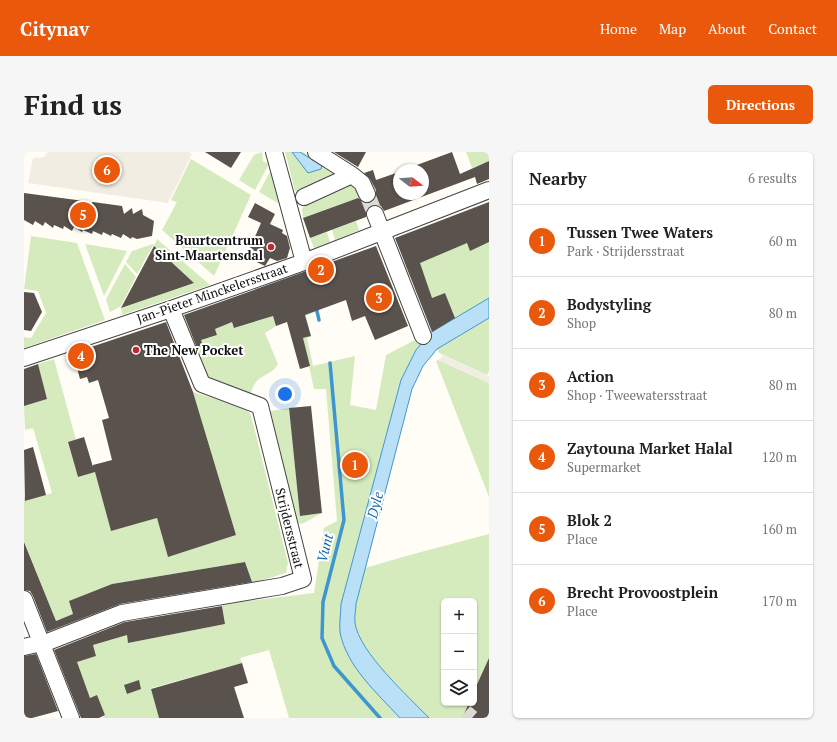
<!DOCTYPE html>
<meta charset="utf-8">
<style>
body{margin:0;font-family:"PT Serif",serif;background:#f6f6f6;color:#202124}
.controls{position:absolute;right:12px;bottom:12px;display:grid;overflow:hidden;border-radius:6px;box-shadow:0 1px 3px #0004}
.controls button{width:36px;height:36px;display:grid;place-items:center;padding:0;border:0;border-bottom:1px solid #e0e0e0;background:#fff;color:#202124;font:20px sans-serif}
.compass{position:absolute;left:369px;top:12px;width:36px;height:36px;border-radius:50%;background:#fff;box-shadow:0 1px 3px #0004;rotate:107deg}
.you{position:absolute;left:261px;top:242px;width:14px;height:14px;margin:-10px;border:3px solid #fff;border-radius:50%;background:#1a73e8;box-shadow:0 0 0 6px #1a73e833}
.badge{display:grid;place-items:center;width:26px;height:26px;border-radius:50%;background:#ea580c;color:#fff;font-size:13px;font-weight:700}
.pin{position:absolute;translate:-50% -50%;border:2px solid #fff;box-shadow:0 1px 4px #0006}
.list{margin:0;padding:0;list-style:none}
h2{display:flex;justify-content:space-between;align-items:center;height:52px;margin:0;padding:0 16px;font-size:17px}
h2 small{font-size:13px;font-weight:400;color:#757577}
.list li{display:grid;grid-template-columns:26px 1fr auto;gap:12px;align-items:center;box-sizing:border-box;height:72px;padding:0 16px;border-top:1px solid #e0e0e0}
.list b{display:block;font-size:15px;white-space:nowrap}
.list p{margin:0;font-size:13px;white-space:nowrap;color:#757577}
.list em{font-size:13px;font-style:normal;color:#757577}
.icon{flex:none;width:22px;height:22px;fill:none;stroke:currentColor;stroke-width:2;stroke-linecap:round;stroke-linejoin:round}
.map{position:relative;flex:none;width:465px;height:566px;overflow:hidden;border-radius:6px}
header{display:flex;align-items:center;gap:24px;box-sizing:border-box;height:56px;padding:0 20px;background:#ea580c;color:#fff}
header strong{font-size:19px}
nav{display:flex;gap:22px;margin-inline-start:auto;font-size:14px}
.intro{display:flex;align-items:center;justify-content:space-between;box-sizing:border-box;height:96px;padding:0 24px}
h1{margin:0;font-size:28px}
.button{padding:10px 18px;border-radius:6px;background:#ea580c;color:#fff;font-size:14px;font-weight:700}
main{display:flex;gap:24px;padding:0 24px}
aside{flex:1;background:#fff;border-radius:6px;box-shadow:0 1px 3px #0004}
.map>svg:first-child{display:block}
.green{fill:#d5ebbd}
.plaza{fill:#f1ede2}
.water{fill:#b9e0f7;stroke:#3f96cf}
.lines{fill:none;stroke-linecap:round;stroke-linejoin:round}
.stream{stroke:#3f96cf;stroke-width:3.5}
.building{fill:#5a524d}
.minor-tunnel{stroke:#dbdad3;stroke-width:16;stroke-dasharray:16 8;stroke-linecap:butt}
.minor-casing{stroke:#444;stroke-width:18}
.minor{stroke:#fff;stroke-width:16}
.poi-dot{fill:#c4262e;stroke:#fff;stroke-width:1.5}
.labels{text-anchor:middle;stroke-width:4;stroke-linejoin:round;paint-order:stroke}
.poi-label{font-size:13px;font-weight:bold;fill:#111;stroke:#fff;text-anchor:end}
.street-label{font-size:13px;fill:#111;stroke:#fff}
.water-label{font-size:14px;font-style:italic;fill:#1768a6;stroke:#fff}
</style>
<header>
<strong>Citynav</strong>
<nav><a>Home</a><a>Map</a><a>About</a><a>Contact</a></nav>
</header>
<div class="intro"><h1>Find us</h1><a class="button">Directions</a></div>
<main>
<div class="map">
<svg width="465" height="566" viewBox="0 0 465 566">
<rect width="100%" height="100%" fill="#fffdf5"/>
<path class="green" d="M238,0L239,9L245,12L231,38L215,28L230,3Z
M261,0H279L313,21L308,30L280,41L271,39Z
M442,0H465V9L448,16Z
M167,7L227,43L190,124L138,78L153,50L147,48Z
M247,18L257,53L235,40Z
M330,30L339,44L279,66L278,58L282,48Z
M332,69L335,78L311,88L308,78Z
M465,79V146L431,166L421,141L408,146L399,120L384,125L379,110L443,91L446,98L459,93L456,83Z
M303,80L306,90L290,96L286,86Z
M7,84L53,91L81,168L0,196V185L7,186L22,161L14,139L0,137Z
M133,87L186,133L98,163L97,156L170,131L130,94Z
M61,92L103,99L80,144Z
M129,92H130L113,122L102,110L108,99Z
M101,112L112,125L97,154L86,160L82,147Z
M298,157L282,164L287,185L283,186L289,214L331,204L326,253L352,258L362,203L391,188L398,191L392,198L377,228L317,452L350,537L376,566H265L245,498L216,506L218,511L127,536L135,566H78L81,563L73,544L66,546L47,497L62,507L72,504L69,493L103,483L104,491L201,472L198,452L290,441L300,376L313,369L302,237H290L281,195L275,188L287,184L281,163Z
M249,164L252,174L241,181L254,212C246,226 232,221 227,241L178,223L168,198L179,194L175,183L185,186L193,183L191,177L208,170L211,176Z
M465,166V219L463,223L415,201L413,197Z
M30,207L52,288L44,291L54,325L71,320L87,379L133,366L144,405L212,383L169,240L220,256L226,261L229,271L264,411L262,421L228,431L221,410L88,432L46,449L49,462L32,469L0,389V344L2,349L28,341L9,276L1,278L0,254L23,247L14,212Z
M414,208L465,231V345L412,209Z
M265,256L276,363L298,361L278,372L269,369L244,268L247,259Z
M465,382V506L450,540V449H420V551H445L438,566H405C385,545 334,498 331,470C329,452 337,433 341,416L382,404Z"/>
<path class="plaza" d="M24,0H165L168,2L144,51L4,31L9,6L20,5Z
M419,203L465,224V231L414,208Z"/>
<path class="water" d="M268,0H276L298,14L297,17L284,21Z
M465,146V166L413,197L399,214L388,237L332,452C332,458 330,465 331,471C335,500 385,545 405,566H376C354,542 322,514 316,480C315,471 317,460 317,452L377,228L392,198L406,181Z"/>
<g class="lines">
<path class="stream" d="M292,155L295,168
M306,211L320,368L299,450L298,486L310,514L356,566"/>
</g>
<path class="building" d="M181,0H217L207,16Z
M310,0H342L334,15Z
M428,0L436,22L465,9V27L453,32L451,25L360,59L357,54L348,53L343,56L342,65L286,86L279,66L334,46L342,51L350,48L352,38L346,27L340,21L349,18L352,28L375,20V42H399V18L382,17Z
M0,41L60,49V54L69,50L98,54L100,62L108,56L109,62L118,57L119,63L130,69L128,84L113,87L108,85L107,87L99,82L97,86L88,82L87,84L79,80L78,83L69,79L68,82L59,78L58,80L50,75L48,79L40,74L39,77L30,73L29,76L21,70L19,74L11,69L9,73L0,68Z
M465,50V90L446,99L443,91L396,111L408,146L421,141L431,166L408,180L371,86Z
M231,51L251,62L246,72L259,78L258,81L263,84L266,96L263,106L253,109L246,106L241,114L226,107L230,98L226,96L237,71L224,65Z
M130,94L170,131L97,156Z
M352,94L384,174L351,188L341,164L328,169L322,148L281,163L287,184L279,186L286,214L276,217L263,170L252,174L249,164L210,176L208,170L191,177L193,183L177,188L179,194L173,196L160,163Z
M0,140L10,141L18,160L7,179L0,178Z
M142,170L169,240L212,383L144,405L133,366L87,379L71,320L54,325L44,290L60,285L69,315V313L88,308L78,268L85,266L74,228L65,231L63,225L56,227L49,201Z
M14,212L23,247L0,254V217Z
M287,254L298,361L276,364L265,256Z
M9,295L22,343L1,349L0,298Z
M0,390L32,469L49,462L45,449L88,432L221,410L228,430L96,452L23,480L9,444L6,439L0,438Z
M198,454L201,472L104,491L103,483L69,493L72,504L53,510L66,546L73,543L81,563L75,566H57L30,498L101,470Z
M12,502L34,559L8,566H0V504Z
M465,506V566H438L445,551H450V539Z
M218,511L224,531L210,535L220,566H135L127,537Z
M115,528L117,537L103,542L100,533Z"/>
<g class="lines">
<path class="minor-tunnel" d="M343,42L351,62
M441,560L448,566"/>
<defs>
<path id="minor" d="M250,0L280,110
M328,23L338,31L343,42
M280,45L328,23L292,0
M351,62L399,184
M0,206L147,157L280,110L465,38
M0,447L47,566
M0,495L26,489L98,461L258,434L279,427L236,254L178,232L147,157"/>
</defs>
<use href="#minor" class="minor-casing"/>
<use href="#minor" class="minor"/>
</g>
<g class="poi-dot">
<circle cx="247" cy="95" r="4"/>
<circle cx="112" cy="198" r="4"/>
</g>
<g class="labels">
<g class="poi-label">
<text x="239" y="93">Buurtcentrum<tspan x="239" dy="15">Sint-Maartensdal</tspan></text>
<text x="120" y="203" text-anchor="start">The New Pocket</text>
</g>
<g class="street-label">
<text transform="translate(188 141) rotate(-19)" y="5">Jan-Pieter Minckelersstraat</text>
<text transform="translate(266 376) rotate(76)" y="5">Strijdersstraat</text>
</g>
<g class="water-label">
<text transform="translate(351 353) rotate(-75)" y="5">Dyle</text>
<text transform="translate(301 396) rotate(-76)" y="5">Vunt</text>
</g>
</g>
</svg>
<div class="controls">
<button>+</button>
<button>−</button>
<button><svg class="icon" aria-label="layers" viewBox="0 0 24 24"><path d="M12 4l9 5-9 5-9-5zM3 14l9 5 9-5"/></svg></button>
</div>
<svg class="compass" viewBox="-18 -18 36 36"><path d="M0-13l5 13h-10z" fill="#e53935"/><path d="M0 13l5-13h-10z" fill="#757577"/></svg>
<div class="you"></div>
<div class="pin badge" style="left:331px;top:313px">1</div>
<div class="pin badge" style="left:297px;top:118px">2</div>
<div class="pin badge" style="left:355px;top:146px">3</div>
<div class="pin badge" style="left:57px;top:204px">4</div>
<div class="pin badge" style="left:59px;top:63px">5</div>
<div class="pin badge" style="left:83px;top:18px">6</div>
</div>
<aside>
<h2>Nearby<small>6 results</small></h2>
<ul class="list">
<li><span class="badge">1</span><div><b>Tussen Twee Waters</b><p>Park · Strijdersstraat</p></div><em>60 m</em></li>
<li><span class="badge">2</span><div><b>Bodystyling</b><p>Shop</p></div><em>80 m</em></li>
<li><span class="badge">3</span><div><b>Action</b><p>Shop · Tweewatersstraat</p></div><em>80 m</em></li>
<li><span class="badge">4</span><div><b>Zaytouna Market Halal</b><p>Supermarket</p></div><em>120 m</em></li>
<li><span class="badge">5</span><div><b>Blok 2</b><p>Place</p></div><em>160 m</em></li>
<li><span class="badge">6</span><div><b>Brecht Provoostplein</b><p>Place</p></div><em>170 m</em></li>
</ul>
</aside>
</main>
